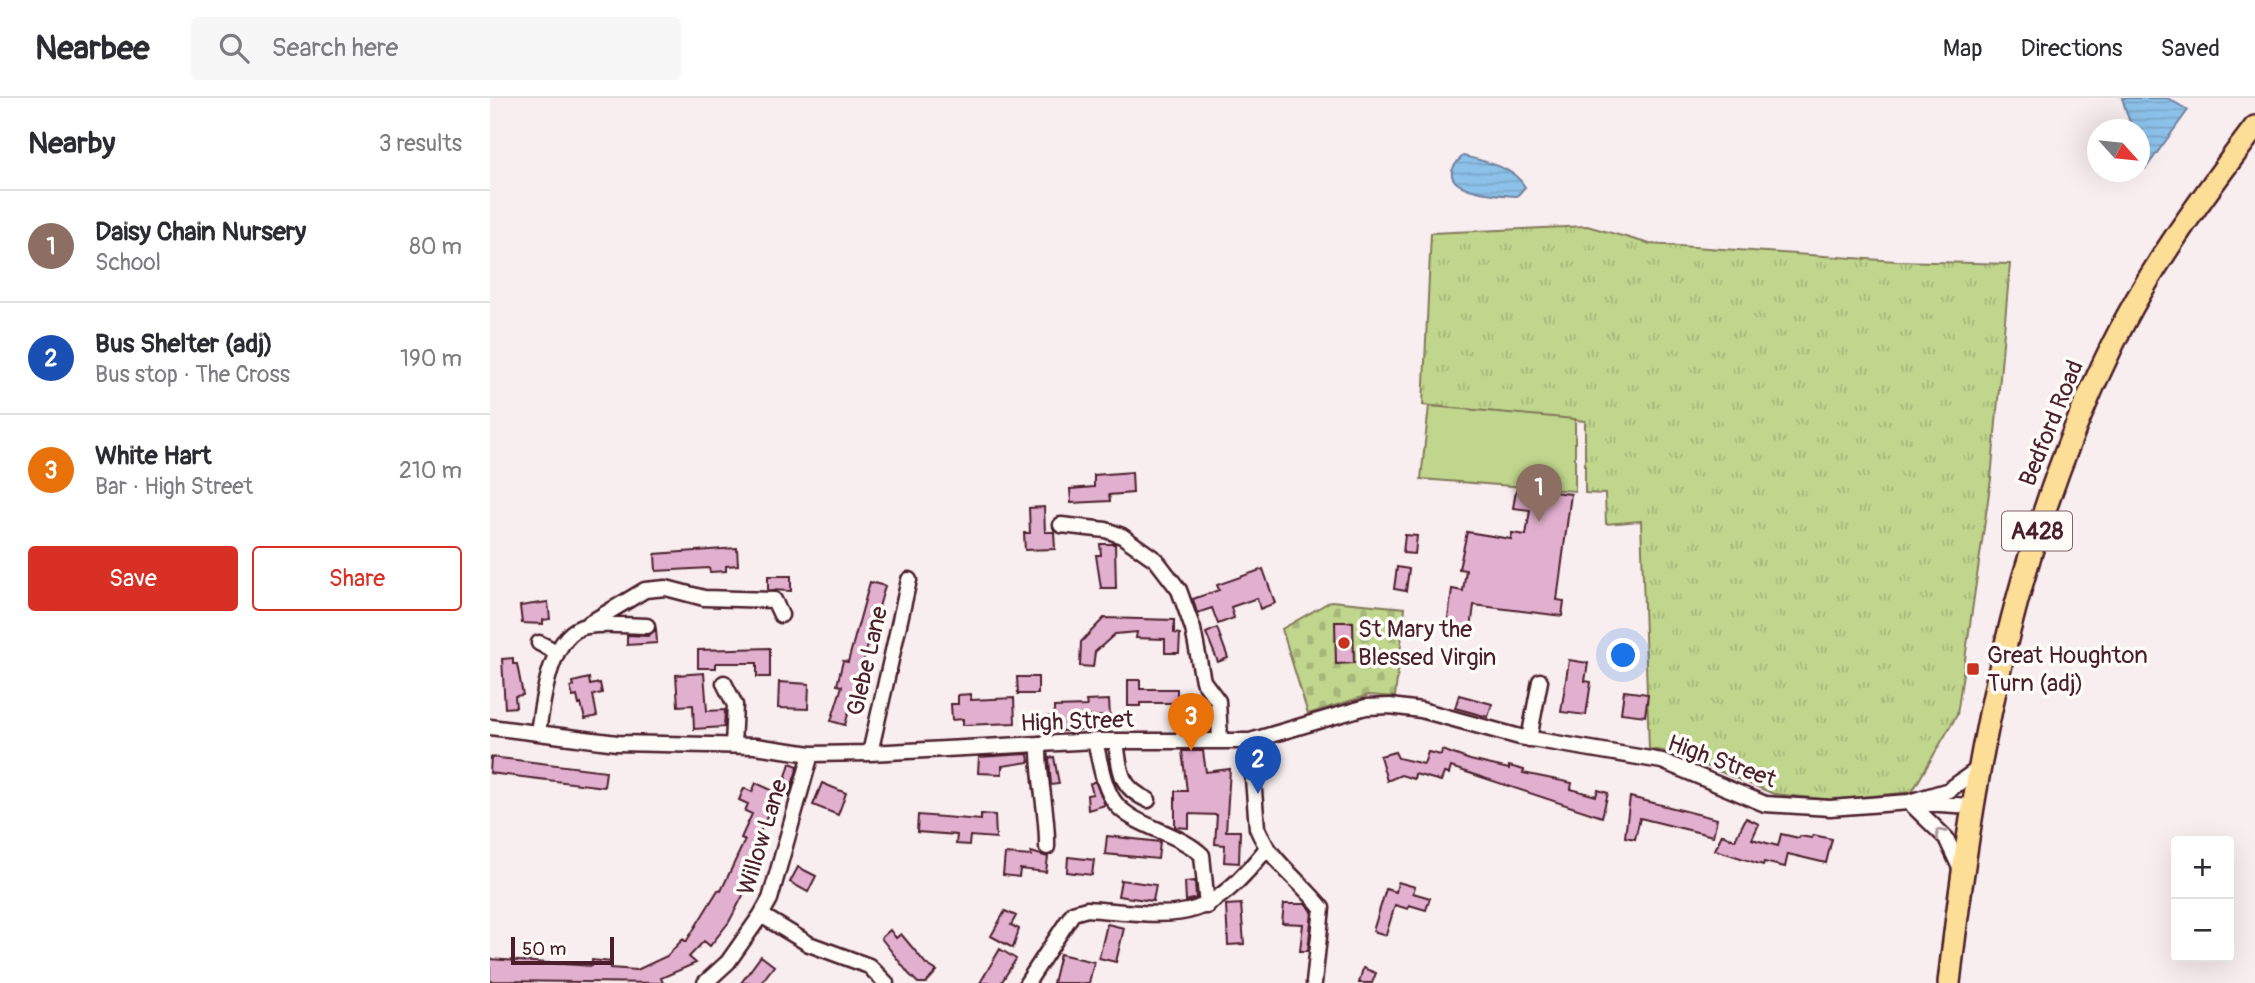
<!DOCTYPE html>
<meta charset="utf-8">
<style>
body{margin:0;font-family:Pangolin,sans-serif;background:#f7f7f7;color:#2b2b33}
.controls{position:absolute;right:21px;bottom:21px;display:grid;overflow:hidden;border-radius:7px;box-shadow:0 7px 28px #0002}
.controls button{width:63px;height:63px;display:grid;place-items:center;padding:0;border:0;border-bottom:2px solid #e1e1e2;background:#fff;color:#2b2b33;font:35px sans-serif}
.compass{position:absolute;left:1597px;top:21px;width:63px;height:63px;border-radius:50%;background:#fff;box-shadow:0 7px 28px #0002;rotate:117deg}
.scale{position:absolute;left:21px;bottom:18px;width:103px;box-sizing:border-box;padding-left:7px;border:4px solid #4a1f2b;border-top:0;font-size:19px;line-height:24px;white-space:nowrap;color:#4a1f2b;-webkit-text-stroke:5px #fdfcf7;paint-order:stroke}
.you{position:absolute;left:1134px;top:558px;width:24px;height:24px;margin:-18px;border:5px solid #fff;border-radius:50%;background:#1a73e8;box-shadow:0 0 0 10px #1a73e833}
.badge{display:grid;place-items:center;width:46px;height:46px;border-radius:50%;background:#d93025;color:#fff;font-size:23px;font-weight:700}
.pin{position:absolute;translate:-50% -58px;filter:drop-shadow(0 2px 4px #0008)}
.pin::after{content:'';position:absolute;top:37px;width:24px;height:21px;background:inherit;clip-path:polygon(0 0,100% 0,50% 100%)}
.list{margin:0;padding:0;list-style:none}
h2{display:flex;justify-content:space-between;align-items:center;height:91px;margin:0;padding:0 28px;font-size:30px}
h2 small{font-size:23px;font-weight:400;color:#7c7c81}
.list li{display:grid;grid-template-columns:46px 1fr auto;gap:21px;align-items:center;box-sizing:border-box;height:112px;padding:0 28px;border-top:2px solid #e1e1e2}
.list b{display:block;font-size:26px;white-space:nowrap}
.list p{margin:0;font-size:23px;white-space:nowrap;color:#7c7c81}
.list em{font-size:23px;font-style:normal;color:#7c7c81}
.actions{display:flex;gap:14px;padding:21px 28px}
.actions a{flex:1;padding:16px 0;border:2px solid #d93025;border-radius:7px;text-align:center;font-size:24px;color:#d93025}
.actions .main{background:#d93025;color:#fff}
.icon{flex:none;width:38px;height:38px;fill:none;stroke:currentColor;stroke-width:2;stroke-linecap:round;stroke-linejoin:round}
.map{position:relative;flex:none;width:1765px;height:885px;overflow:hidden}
header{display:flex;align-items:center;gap:42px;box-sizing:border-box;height:98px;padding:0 35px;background:#fff;border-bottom:2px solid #e1e1e2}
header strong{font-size:33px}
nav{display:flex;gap:38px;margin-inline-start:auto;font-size:24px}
.search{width:490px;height:63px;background:#f7f7f7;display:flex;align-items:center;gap:18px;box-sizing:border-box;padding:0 24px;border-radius:7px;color:#7c7c81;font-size:26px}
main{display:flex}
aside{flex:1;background:#fff}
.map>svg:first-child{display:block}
.grass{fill:url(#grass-tufts);stroke:#847a5c;stroke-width:2}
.cemetery{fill:url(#cemetery-stones);stroke:#847a5c;stroke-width:2}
.pitch{fill:#bfd68c;stroke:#847a5c;stroke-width:2}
.water{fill:url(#water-rules);stroke:#72819e;stroke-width:2}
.building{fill:#e2b0cf;stroke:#4a1f2b;stroke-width:2}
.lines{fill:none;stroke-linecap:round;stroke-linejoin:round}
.minor-casing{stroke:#4a1f2b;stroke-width:19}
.highway-casing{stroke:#4a1f2b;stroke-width:26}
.minor{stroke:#fdfcf7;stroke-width:14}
.highway{stroke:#fdde96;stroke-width:21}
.oneway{stroke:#ac999b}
.poi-dot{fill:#c8321e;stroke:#fdfcf7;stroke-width:2.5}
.labels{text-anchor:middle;stroke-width:7;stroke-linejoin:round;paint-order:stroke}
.shield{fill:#fdfcf7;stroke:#806168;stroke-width:2}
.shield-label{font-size:23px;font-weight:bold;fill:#4a1f2b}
.street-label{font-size:24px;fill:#4a1f2b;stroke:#fdfcf7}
.poi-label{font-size:24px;fill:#4a1f2b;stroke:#fdfcf7;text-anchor:start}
</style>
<header>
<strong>Nearbee</strong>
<div class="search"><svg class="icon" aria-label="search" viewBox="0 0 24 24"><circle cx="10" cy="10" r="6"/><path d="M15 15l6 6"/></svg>Search here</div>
<nav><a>Map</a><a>Directions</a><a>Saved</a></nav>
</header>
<main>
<aside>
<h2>Nearby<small>3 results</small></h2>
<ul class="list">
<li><span class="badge" style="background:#8d6e63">1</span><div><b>Daisy Chain Nursery</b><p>School</p></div><em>80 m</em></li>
<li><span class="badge" style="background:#1a4fb4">2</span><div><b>Bus Shelter (adj)</b><p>Bus stop · The Cross</p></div><em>190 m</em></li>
<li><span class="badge" style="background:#e8710a">3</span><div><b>White Hart</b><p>Bar · High Street</p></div><em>210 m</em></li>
</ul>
<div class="actions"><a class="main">Save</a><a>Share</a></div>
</aside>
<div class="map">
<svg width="1765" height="885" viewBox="0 0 1765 885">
<defs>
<pattern id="grass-tufts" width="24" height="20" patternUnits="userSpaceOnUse" patternTransform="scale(1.75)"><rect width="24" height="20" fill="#bfd68c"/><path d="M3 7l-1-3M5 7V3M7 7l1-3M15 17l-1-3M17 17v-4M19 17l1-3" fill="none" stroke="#a6b779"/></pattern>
<pattern id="cemetery-stones" width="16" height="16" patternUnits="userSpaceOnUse" patternTransform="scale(1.75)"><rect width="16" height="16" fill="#bfd68c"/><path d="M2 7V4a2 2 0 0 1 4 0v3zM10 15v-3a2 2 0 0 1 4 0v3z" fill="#a6b779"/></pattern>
<pattern id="water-rules" width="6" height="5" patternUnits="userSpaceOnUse" patternTransform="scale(1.75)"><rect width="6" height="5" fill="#8cc2ea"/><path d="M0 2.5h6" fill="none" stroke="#7aa6c9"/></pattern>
</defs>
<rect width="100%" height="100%" fill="#f8edef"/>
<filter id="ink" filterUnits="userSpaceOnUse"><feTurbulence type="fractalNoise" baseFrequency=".0143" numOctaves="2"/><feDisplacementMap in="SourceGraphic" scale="14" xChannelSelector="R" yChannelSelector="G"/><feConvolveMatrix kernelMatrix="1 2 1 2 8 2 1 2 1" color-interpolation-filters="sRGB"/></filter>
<g filter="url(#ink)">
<path class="grass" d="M1097,128L1160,146L1406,163L1520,166L1501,381L1467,617L1422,694L1343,702L1284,696L1185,655L1159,651L1151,423L1116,426L1115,396L1095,395V323L933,307L941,135Z"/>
<path class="cemetery" d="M841,503L915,510L905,599L879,597L818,616L792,531Z"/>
<path class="pitch" d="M939,308L1085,321V393L931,381Z"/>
<path class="water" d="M1632,0H1677L1698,12L1656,70L1650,52V32L1642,31Z
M973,58C994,63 1024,69 1035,89L1027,98C1008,97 934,93 973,58Z"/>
<path class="building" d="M642,374L643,395L619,397L620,403L581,405L580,391L604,389V377Z
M1026,393L1062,398L1063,394L1081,396L1067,502L1074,503L1072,518L984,507L980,538L956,535L962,491L973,493L976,472L969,471L977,434L1021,441L1022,435L1036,437L1040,412L1023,410Z
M554,409L555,434H564L565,451L535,452L534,435H540L539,410Z
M915,437L927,438L925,456L913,455Z
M610,446H625L626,490H611L606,457H611Z
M247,450L248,467L236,468V473L220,474L219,470L166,473L165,456Z
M907,469L919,471L916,493L904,491Z
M773,471L785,505L770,511L767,500L741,509L744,520L728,526L722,510L707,515L703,501L729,492L727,487Z
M278,478H301V493L278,492Z
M380,484L395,488L355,627L341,623L352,588L347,587L353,563L358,564Z
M58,504L60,521L53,522V526L32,525L30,508Z
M614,520L684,522V535L690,536L689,555H675V541L646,540L647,534L625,536L605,554L603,569L590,568L591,544Z
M845,524H863L864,565L846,566Z
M727,530L738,560L728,564L716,535Z
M166,531L167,545L137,547V537L158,538Z
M280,550V579H267V565H226V570H208V552Z
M23,560V566H27L33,597L25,598L26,609L15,610L12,561Z
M1079,562L1098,565L1095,583L1101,584L1096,617L1071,614Z
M214,575L217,613L235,612L234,629L204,631L203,607L188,608L186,577Z
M527,579H548V596H528Z
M99,580L100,587L110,585L112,595L103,597L107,618L95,621L91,606L89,607L87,598L83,599L80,589L84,588L83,584Z
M638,582H650V591H687V605H650V608H638Z
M289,584L319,586L318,611L288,610Z
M1134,593L1158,596L1155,618L1131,615Z
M481,596V602L524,600L525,625L473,627V621L462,622L461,606H468V597Z
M969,597L1002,606L998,619L965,610Z
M619,602L620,618L593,619V632L554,634L553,619L564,618V609L597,608L596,603Z
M952,652L980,662L1019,671V668L1034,672L1033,675L1082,685L1081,691L1106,698L1108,692L1118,695L1112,719L961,669L959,676L954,675L951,683L925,676L924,681L911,677L897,683L890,658L905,654L908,660L934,666L938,654L951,657Z
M692,653H713L716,674L740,671L736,733H750L749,765L734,764L735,747L725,746L727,717L699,716V730L685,729V693H697Z
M538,656L539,664L512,668V676L488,675L489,659Z
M1,659L116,673L114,689L0,675Z
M564,659L569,686L561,687L559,660Z
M300,665L308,668L299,697L291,695Z
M605,683L615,707L598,712L597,697L603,696L600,686Z
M266,685L288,695L268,738L274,741L263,764L269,767L239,824L220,848L214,843L199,859L206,865L171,880L173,885L0,883V861L102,868V862L121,864L120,870L147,872L177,858L193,841L196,844L228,792L231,793L255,742L251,740L262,716L255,713L258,706L249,702L254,690L262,694Z
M332,685L356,695L348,717L323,707Z
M1140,699L1227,721L1223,738L1150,720L1145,741L1135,739Z
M491,716L505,717L506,740L480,738L479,747L466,746L467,737L427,734L428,717L491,722Z
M1256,720L1269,726L1262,741L1288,748L1291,736L1309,740L1310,738L1322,740L1323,737L1342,741L1336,765L1298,756L1295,769L1274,764L1273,767L1225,752L1232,736L1245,742Z
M617,738L670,744L668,761L615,756Z
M541,754L558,759L556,774L530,771L529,779L513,777L515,756L541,758Z
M578,759L604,762L602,777L577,774Z
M308,769L326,778L318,794L300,784Z
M631,782L666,787L663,803L628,798Z
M705,783L706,800L696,803L695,784Z
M908,784L925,789L923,795L940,800L936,812L919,807L918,811L905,807L896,837L883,833L896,791L906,794Z
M751,806L754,846L738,847L736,807Z
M794,806H816L822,813L818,853H810L813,826L792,825Z
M515,813L526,818L521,827L529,831L523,850L501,838Z
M617,826L634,830L626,864L609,860Z
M400,832L406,840L411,836L436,866L447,873L436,885H428L419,876L391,840Z
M510,851L526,861L511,885H490Z
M570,856L604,864L599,885H563Z
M271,858L284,868L271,885H251Z
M873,870L886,875L882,885H869Z"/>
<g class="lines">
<defs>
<path id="minor" d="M571,427L616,432L632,438L666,462L689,492L703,531L713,583L728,603L730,642
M95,528L155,492L176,490L214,500L284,502L291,517
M49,545L67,554
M234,585L245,607L243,647
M0,629L127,645L265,648L321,656L380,655L605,643H760L876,609L900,608L931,612L1030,639L1172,663L1275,706L1340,710L1419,704L1481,708
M48,635C52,606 60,533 97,528C117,525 138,528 157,528
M1039,641L1050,583
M605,643C610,663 613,690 626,706C645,729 688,734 712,757L717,808
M626,643C630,672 629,689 658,702
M760,643L767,730C781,764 810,782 832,810L824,885
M549,646C548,681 558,714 557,749
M380,655L419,482
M321,656L280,801L271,817L319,846L379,868L396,885
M1472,774L1456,740L1419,704L1459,692L1488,671
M215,885L238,864L271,817
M537,885L583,815L597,811C691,818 714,829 777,750"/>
<path id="highway" d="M1459,885C1484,662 1523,449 1623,246C1661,168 1713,98 1765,29"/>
</defs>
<use href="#minor" class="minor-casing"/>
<use href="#highway" class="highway-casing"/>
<use href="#minor" class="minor"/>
<use href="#highway" class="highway"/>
</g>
<defs><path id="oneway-chevron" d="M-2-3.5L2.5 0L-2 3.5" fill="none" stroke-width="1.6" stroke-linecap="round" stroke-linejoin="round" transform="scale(1.75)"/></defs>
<use class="oneway" href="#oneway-chevron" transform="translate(1450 735) rotate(-132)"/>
</g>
<g class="poi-dot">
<circle cx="854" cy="545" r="7"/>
<rect x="1476" y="564" width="14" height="14" rx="3.5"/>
</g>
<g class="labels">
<rect class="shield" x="1512" y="413.5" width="70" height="39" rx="5"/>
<g class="shield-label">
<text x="1547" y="441">A428</text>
</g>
<g class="street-label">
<text transform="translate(1561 325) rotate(-68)" y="8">Bedford Road</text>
<text transform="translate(377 563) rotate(-77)" y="8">Glebe Lane</text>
<text transform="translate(587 623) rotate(-2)" y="8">High Street</text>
<text transform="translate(1232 663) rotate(20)" y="8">High Street</text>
<text transform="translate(272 739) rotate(-73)" y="8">Willow Lane</text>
</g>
<g class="poi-label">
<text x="868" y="539">St Mary the<tspan x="868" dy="28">Blessed Virgin</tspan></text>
<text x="1497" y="565">Great Houghton<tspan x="1497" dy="28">Turn (adj)</tspan></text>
</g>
</g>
</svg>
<div class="controls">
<button>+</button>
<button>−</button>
</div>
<svg class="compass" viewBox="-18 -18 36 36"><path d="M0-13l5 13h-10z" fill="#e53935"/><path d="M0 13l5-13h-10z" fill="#7c7c81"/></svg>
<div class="scale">50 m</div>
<div class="you"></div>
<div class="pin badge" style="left:1049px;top:424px;background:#8d6e63">1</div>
<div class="pin badge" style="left:768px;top:696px;background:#1a4fb4">2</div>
<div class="pin badge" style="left:701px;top:653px;background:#e8710a">3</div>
</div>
</main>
